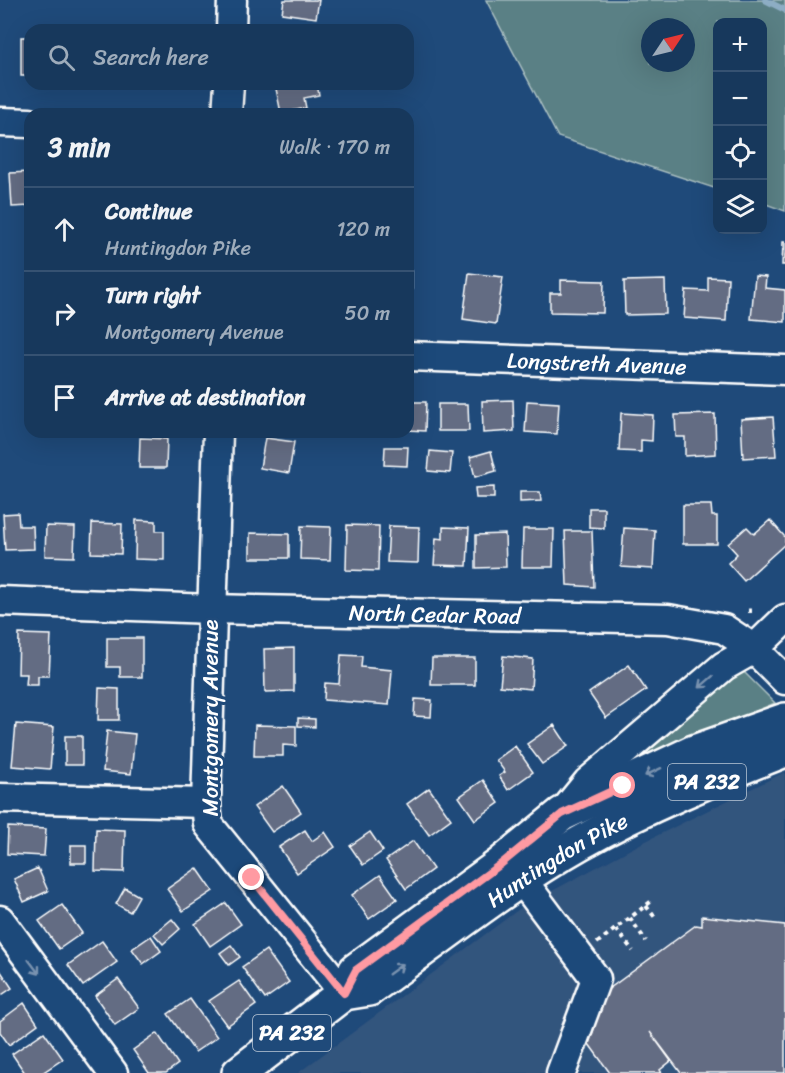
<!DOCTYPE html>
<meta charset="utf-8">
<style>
body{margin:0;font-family:Sriracha,sans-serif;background:#244365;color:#f1f3f6}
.controls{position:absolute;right:18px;top:18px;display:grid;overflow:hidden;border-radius:12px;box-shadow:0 6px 24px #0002}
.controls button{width:54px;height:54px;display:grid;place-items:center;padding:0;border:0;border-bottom:2px solid #365272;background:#17385c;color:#f1f3f6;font:30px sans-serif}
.compass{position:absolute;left:641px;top:18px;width:54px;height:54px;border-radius:50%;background:#17385c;box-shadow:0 6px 24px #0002;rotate:55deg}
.stop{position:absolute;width:18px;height:18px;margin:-14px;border:4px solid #ff9aa2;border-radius:50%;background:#fff}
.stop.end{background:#ff9aa2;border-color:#fff;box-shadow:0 2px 6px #0008}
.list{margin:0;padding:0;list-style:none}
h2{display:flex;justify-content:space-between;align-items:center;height:78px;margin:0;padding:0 24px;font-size:26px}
h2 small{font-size:20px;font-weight:400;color:#9eacbb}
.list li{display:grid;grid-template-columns:39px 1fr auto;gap:18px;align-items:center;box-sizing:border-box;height:84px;padding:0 24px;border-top:2px solid #365272}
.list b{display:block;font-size:22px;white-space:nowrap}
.list p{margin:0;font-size:20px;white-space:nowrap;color:#9eacbb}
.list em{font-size:20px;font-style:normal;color:#9eacbb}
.icon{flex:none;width:33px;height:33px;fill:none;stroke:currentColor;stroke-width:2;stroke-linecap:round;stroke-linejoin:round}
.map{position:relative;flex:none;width:785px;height:1073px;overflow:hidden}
.search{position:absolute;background:#17385c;box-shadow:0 6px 24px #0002;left:24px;top:24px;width:390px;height:66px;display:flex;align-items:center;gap:15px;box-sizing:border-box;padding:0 21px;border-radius:18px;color:#9eacbb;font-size:22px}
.panel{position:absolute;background:#17385c;box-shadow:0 6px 24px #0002;left:24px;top:108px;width:390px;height:330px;border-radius:18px}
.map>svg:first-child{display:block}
.built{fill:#33547d}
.green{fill:#5a8085;stroke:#acc0c2;stroke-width:1.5;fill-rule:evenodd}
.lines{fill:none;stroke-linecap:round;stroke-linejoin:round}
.stream{stroke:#8dadc4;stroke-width:6}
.building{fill:#636c83;stroke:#fff;stroke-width:1.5}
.minor-casing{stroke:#fff;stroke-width:33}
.major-casing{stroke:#fff;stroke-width:38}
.path{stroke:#fff;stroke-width:4;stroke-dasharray:4.5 4.5;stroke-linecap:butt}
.minor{stroke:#1f4a7a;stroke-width:28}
.major{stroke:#1f4a7a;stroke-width:33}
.oneway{stroke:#7992af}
.route{stroke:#ff9aa2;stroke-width:8}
.labels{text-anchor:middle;stroke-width:6;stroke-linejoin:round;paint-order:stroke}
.shield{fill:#1f4a7a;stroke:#bcc9d7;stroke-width:1.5}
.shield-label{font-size:21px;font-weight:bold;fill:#fff}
.street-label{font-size:22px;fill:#fff;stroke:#1f4a7a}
</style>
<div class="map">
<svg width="785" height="1073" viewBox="0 0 785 1073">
<rect width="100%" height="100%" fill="#1f4a7a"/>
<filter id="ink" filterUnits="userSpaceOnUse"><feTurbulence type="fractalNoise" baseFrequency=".0167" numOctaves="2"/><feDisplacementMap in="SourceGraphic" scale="12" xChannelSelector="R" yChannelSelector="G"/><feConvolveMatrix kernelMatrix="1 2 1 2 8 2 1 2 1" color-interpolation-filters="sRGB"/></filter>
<g filter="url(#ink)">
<path class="built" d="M785,772V1073H298L522,907L642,843Z"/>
<path class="green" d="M486,0H785V211L763,203L762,22H718L717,189L558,137ZM650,27H686V63H650Z
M740,668L775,703L608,774Z"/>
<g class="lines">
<path class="stream" d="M765,0L785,10"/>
</g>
<path class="building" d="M284,0H319L316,18L282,13Z
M21,37H30V76H21Z
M275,84H317L319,95L304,98L306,108L281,113Z
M30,172V206L12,207L10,173Z
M783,242H785V265H782Z
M408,271H412V293H408Z
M469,273L503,277L496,324L463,319Z
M755,276L766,277L765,288L785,290V322L751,319Z
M708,277L728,278L726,321L684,318L686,290L708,291Z
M561,280L604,281L603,313L550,312V293H561Z
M665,280L666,314L625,315L624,281Z
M513,400L514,431L483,433L482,401Z
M527,401L559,403L557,434L525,432Z
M408,402H426L425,431L408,430Z
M438,404H468L469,431H438Z
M621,413L653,415L652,441L641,440V452L619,451Z
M715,414L716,454L685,456V437H676L675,415Z
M773,417L776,456L743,458L741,419Z
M140,438L167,439L166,468H139Z
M265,438L294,442L289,473L260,468Z
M385,447H408L407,466L384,465Z
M430,451L452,453L450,473L428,471Z
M491,451L496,471L475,477L470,457Z
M494,487V498H476L475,488Z
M520,492H540L541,501L520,502Z
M683,505H711L712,516H717V544H683Z
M589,508H604V528L589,527Z
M18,513L19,526H33L34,549L5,550L3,514Z
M136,520L156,521V531H164V560L135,559Z
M770,520L785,537V544L744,581L728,563L737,554L728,544L747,527L754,534Z
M92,523L122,524L121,554L91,553Z
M347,525L379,526L378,571L346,570Z
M46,526L75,527L74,557L45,556Z
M301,526L331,527L330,560L300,559Z
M389,526L419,527L418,563L387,562Z
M443,527L469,528L467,566L434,565L436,538L443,539Z
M624,528L655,530L653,569L621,567Z
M523,529H554L553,567H522Z
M565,531H592L594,587L567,585Z
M250,533L289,534V558H250Z
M505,534L506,567L476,568V535Z
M19,634L51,635L49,676H38V685H26L27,674H18Z
M107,638H142V677H120V667H107Z
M294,648V691L265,692L264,649Z
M341,655L362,656L361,667L392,670L389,705L324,700L325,683L339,684Z
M503,656L533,659L531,689L500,686Z
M432,658H475V685H431Z
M629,665L646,690L606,718L589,693Z
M99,688L119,689V720H98Z
M415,699L432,700L431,717L414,716Z
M298,718L315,719V727L298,726Z
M16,724L54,727L50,769L12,766Z
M255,725L296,726V746L283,745V756H254Z
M554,725L568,746L542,764L527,744Z
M107,731L135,734L131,774L103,771Z
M65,736H82V765H65Z
M515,746L533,772L508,790L499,776L505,772L496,760Z
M483,780L499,803L475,820L459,797Z
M283,786L301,812L272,832L254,807Z
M429,788L451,819L429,835L407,804Z
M8,827L46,829L44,856L7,854Z
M96,829L125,830L124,872L95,871Z
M305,830L312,841L325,832L335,847L297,873L279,847Z
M370,832L383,851L363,865L350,846Z
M413,841L433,869L406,889L386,860Z
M71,845H86V863H71Z
M38,868L48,891L24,902L14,879Z
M197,868L213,891L183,911L167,889Z
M380,875L397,899L369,919L352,895Z
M125,888L139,896L130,912L116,904Z
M226,903L241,924L210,946L195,924Z
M62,905L82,933L59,949L39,921Z
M702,916L785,925V1073H681L650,1032L671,1061L660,1070L662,1073H610L589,1044L606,991L696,925L702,926Z
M172,919L180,929L163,944L154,934Z
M151,936L161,951L143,964L132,949Z
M102,941L117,962L83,986L68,965Z
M231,945L240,957L229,965L220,953Z
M266,950L289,982L265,999L242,967Z
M0,970L12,988L0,996Z
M118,979L139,1008L115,1025L95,996Z
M239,981L256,1005L227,1026L209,1001Z
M190,999L217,1037L195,1052L168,1014Z
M24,1003L38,1024L9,1045L0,1032V1021Z
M44,1032L63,1059L42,1073H25L12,1054Z
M157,1033L178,1064L166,1073H149L133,1050Z"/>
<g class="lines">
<defs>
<g id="minor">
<path d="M231,30L232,0"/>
<path d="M227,114L229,84"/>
<path d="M0,122L30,123"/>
<path id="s1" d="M408,356L785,370"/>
<path d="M218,432L206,803L208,824L344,993"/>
<path id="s2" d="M0,601L211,609L668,619L724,629L754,649L785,680"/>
<path d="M0,798L206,803"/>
<path d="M562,814L588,782L724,666L754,649L785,619"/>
<path d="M522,880L596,979L561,1073"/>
<path d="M0,920L113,1073"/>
</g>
<g id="major">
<path id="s3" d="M344,993L369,989C439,939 506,885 580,843C645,806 716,777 785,750"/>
<path d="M239,1073L344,993L356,970L501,864L562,814L694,752L785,720"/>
</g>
</defs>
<use href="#minor" class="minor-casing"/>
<use href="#major" class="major-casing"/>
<path class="path" d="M750,613V608
M646,906L657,920
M630,918L646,941
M616,929L633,951
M597,943L653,900"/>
<use href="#minor" class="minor"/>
<use href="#major" class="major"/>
</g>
<defs><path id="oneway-shaft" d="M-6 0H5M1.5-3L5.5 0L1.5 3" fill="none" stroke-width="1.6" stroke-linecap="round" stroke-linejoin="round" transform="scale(1.5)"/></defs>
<g class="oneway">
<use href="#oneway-shaft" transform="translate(706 682) rotate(139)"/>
<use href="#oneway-shaft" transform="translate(653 772) rotate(155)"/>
<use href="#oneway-shaft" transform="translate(34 967) rotate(53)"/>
<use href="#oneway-shaft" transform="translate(396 969) rotate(-36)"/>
</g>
</g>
<g class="lines" filter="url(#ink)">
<path class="route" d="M252,878L344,993L356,970L501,864L562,814L623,786"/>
</g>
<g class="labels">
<g class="shield">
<rect x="668" y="764" width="78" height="36" rx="4.5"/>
<rect x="253" y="1015" width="78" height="36" rx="4.5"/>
</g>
<g class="shield-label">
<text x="707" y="789">PA 232</text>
<text x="292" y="1040">PA 232</text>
</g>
<g class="street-label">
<text dy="8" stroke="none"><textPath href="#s1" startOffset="189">Longstreth Avenue</textPath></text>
<text dy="8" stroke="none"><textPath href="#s2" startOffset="435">North Cedar Road</textPath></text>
<text transform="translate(210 718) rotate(-90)" y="8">Montgomery Avenue</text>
<text dy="8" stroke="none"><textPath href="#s3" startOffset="254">Huntingdon Pike</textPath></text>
</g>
</g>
</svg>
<div class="controls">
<button>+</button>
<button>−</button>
<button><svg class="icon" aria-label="locate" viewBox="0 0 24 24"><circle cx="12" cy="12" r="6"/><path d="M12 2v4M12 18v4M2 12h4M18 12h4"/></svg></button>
<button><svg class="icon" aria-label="layers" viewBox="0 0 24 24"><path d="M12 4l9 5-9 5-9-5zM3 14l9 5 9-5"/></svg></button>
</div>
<svg class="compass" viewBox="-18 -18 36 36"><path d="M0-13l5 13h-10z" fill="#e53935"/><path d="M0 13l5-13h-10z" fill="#9eacbb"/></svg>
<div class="stop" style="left:623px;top:786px"></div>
<div class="stop end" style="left:252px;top:878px"></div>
<div class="search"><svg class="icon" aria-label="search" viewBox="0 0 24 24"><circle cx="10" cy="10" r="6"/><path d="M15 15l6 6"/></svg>Search here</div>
<section class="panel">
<h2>3 min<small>Walk · 170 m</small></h2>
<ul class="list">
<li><svg class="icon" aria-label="ahead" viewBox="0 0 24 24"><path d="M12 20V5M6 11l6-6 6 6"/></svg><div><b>Continue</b><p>Huntingdon Pike</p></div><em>120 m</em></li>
<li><svg class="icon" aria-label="right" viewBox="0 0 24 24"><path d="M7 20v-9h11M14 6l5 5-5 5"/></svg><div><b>Turn right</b><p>Montgomery Avenue</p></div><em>50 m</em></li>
<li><svg class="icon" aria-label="arrive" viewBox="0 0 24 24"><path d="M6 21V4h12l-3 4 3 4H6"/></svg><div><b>Arrive at destination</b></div></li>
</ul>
</section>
</div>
